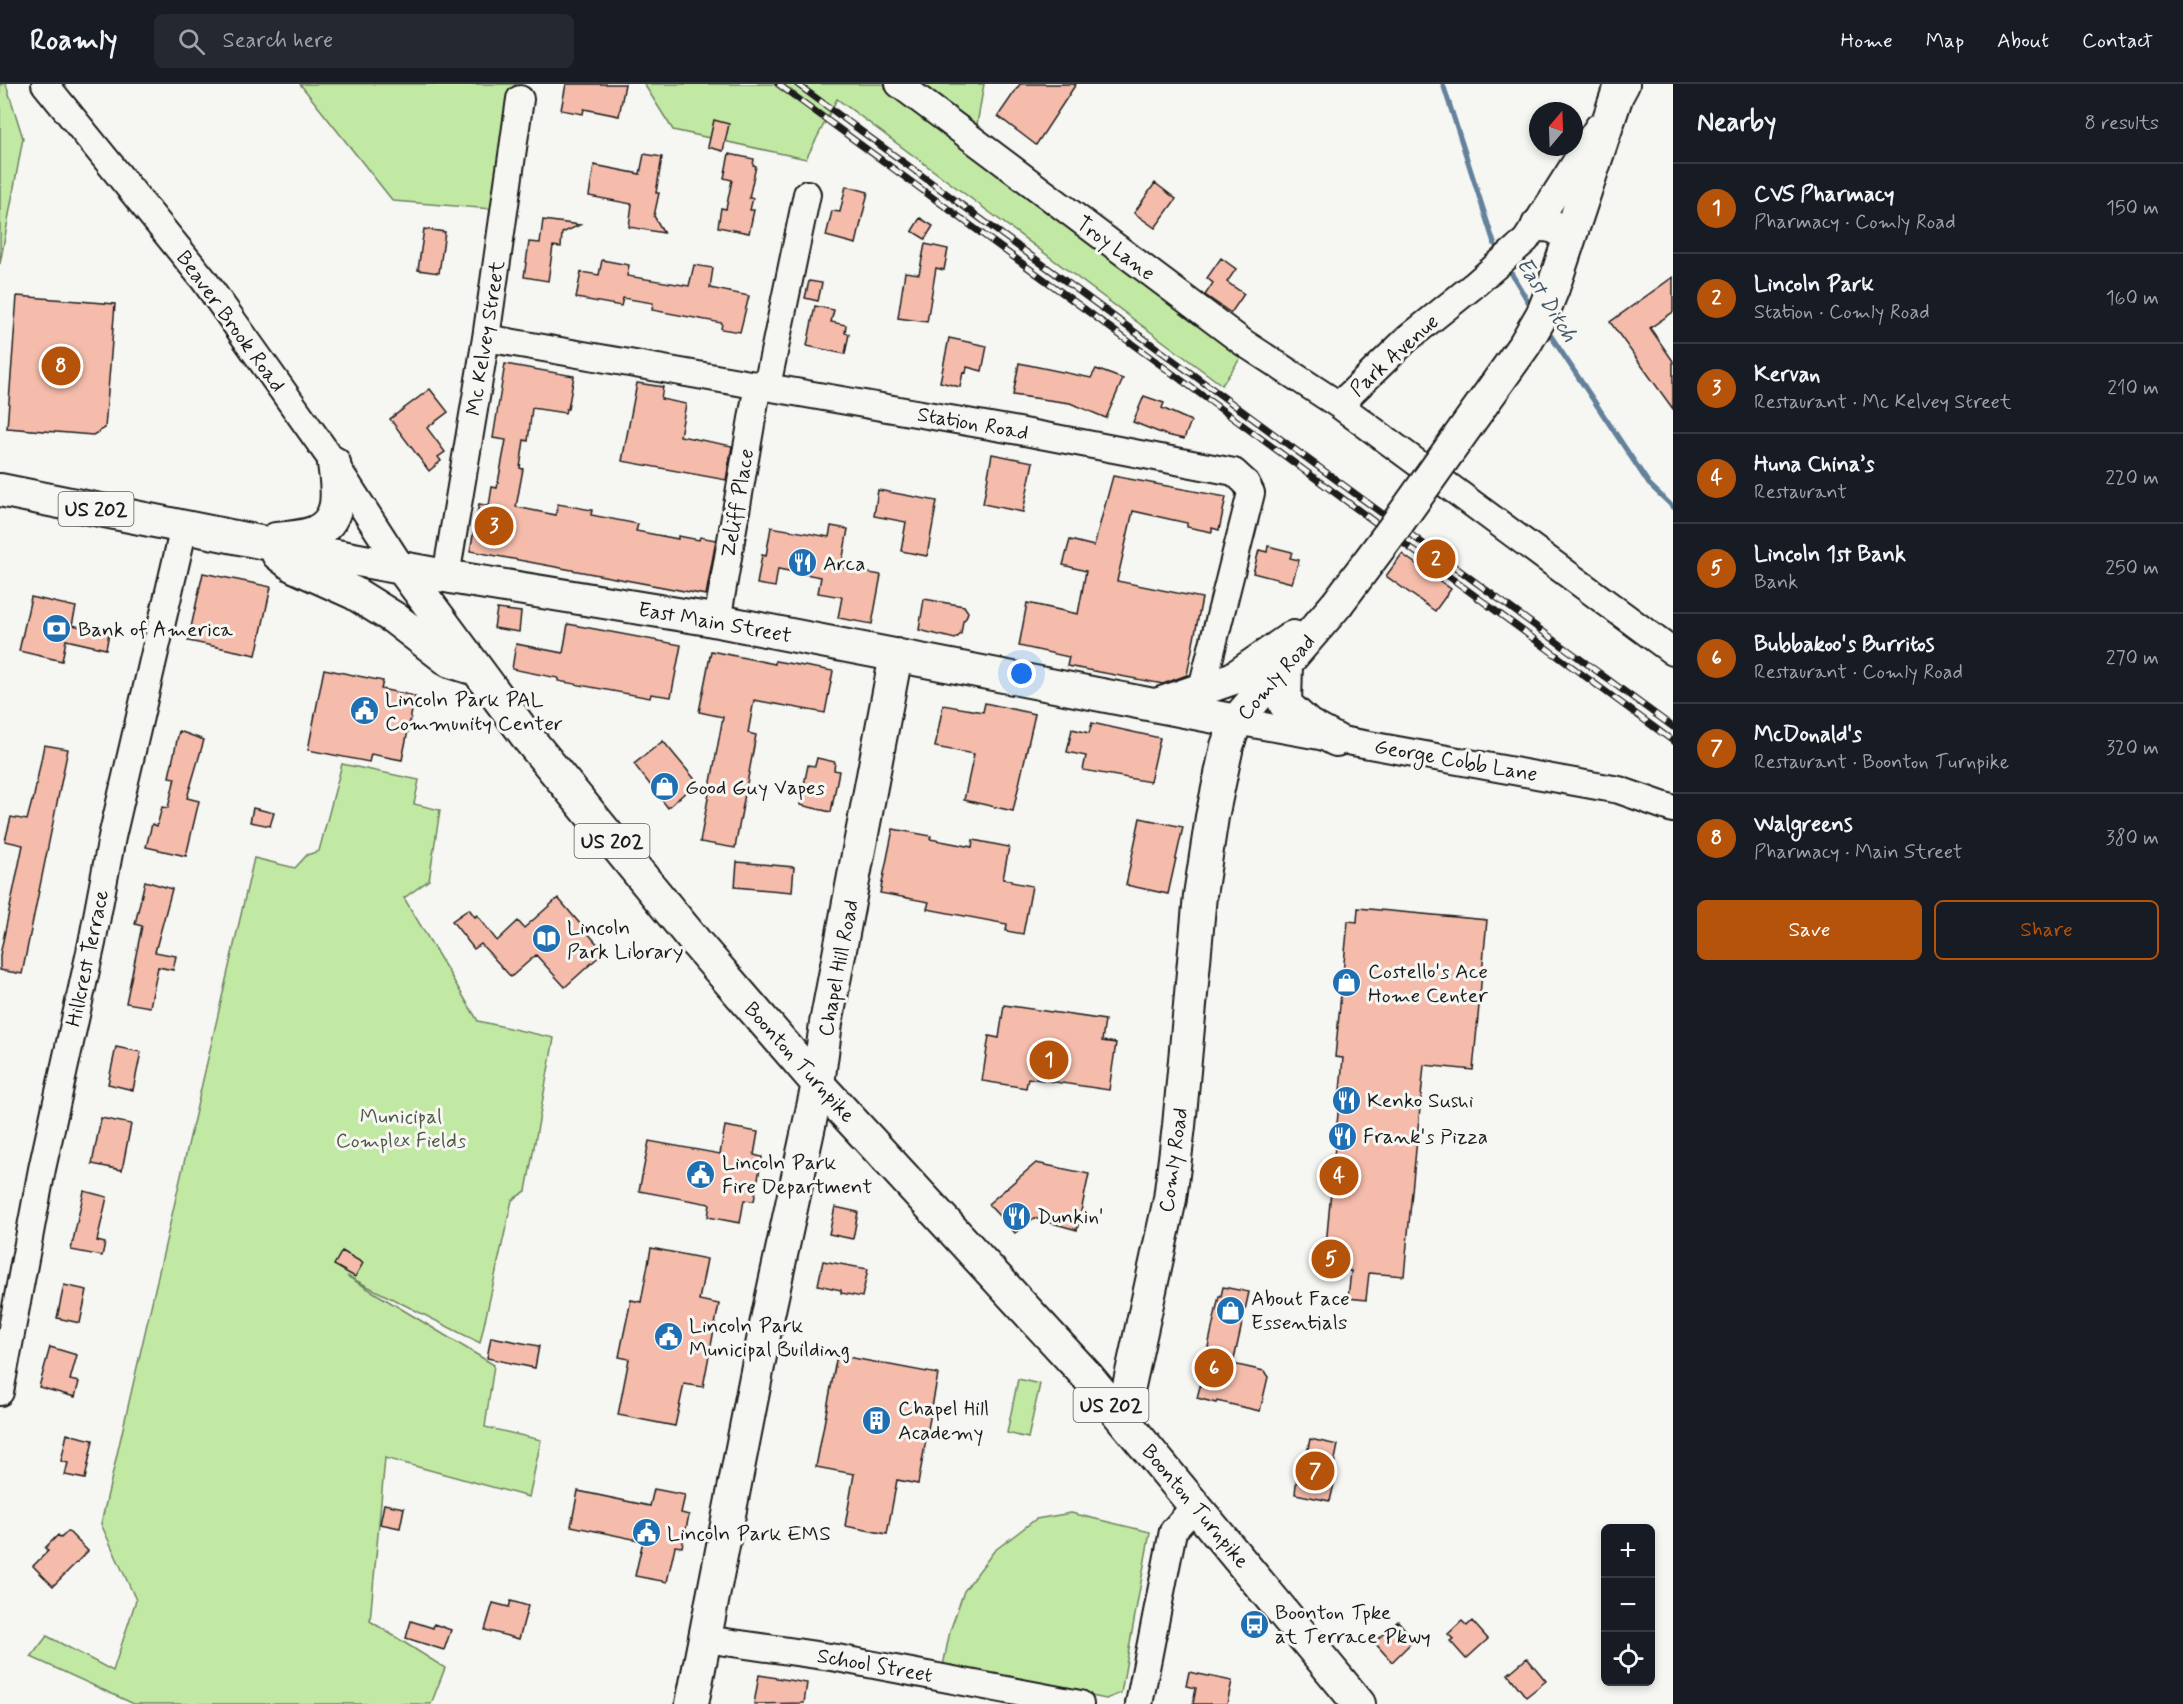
<!DOCTYPE html>
<meta charset="utf-8">
<style>
body{margin:0;font-family:Mynerve,sans-serif;background:#242831;color:#f1f3f6}
.controls{position:absolute;right:18px;bottom:18px;display:grid;overflow:hidden;border-radius:9px;box-shadow:0 3px 9px #0003}
.controls button{width:54px;height:54px;display:grid;place-items:center;padding:0;border:0;border-bottom:2px solid #363941;background:#171b24;color:#f1f3f6;font:30px sans-serif}
.compass{position:absolute;left:1529px;top:18px;width:54px;height:54px;border-radius:50%;background:#171b24;box-shadow:0 3px 9px #0003;rotate:19deg}
.you{position:absolute;left:1022px;top:590px;width:21px;height:21px;margin:-15px;border:4px solid #fff;border-radius:50%;background:#1a73e8;box-shadow:0 0 0 9px #1a73e833}
.badge{display:grid;place-items:center;width:39px;height:39px;border-radius:50%;background:#b45309;color:#fff;font-size:20px;font-weight:700}
.pin{position:absolute;translate:-50% -50%;border:3px solid #fff;box-shadow:0 2px 6px #0006}
.list{margin:0;padding:0;list-style:none}
h2{display:flex;justify-content:space-between;align-items:center;height:78px;margin:0;padding:0 24px;font-size:26px}
h2 small{font-size:20px;font-weight:400;color:#9ea1a6}
.list li{display:grid;grid-template-columns:39px 1fr auto;gap:18px;align-items:center;box-sizing:border-box;height:90px;padding:0 24px;border-top:2px solid #363941}
.list b{display:block;font-size:22px;white-space:nowrap}
.list p{margin:0;font-size:20px;white-space:nowrap;color:#9ea1a6}
.list em{font-size:20px;font-style:normal;color:#9ea1a6}
.actions{display:flex;gap:12px;padding:18px 24px}
.actions a{flex:1;padding:14px 0;border:2px solid #b45309;border-radius:9px;text-align:center;font-size:21px;color:#b45309}
.actions .main{background:#b45309;color:#fff}
.icon{flex:none;width:33px;height:33px;fill:none;stroke:currentColor;stroke-width:2;stroke-linecap:round;stroke-linejoin:round}
.map{position:relative;flex:none;width:1673px;height:1620px;overflow:hidden}
header{display:flex;align-items:center;gap:36px;box-sizing:border-box;height:84px;padding:0 30px;background:#171b24;border-bottom:2px solid #363941}
header strong{font-size:28px}
nav{display:flex;gap:33px;margin-inline-start:auto;font-size:21px}
.search{width:420px;height:54px;background:#242831;display:flex;align-items:center;gap:15px;box-sizing:border-box;padding:0 21px;border-radius:9px;color:#9ea1a6;font-size:22px}
main{display:flex}
aside{flex:1;background:#171b24}
.map>svg:first-child{display:block}
.green{fill:#c1e9a4;stroke:#6e8260;stroke-width:1.5}
.lines{fill:none;stroke-linecap:round;stroke-linejoin:round}
.stream{stroke:#63819b;stroke-width:5}
.building{fill:#f5bcab;stroke:#1c1c1c;stroke-width:1.5}
.minor-casing{stroke:#1c1c1c;stroke-width:30}
.major-casing{stroke:#1c1c1c;stroke-width:36}
.minor{stroke:#f6f6f2;stroke-width:26}
.major{stroke:#f6f6f2;stroke-width:32}
.rail-casing{stroke:#1c1c1c;stroke-width:7}
.rail{stroke:#f6f6f2;stroke-width:4.5;stroke-dasharray:14;stroke-linecap:butt}
.major-bridge-casing{stroke:#1c1c1c;stroke-width:36;stroke-linecap:butt}
.major-bridge{stroke:#f6f6f2;stroke-width:32}
.labels{text-anchor:middle;stroke-width:6;stroke-linejoin:round;paint-order:stroke}
.shield{fill:#f6f6f2;stroke:#5d5d5c;stroke-width:1.5}
.shield-label{font-size:20px;font-weight:bold;fill:#1c1c1c}
.street-label{font-size:21px;fill:#1c1c1c;stroke:#f6f6f2}
.poi-label{font-size:21px;fill:#1c1c1c;stroke:#f6f6f2;text-anchor:start}
.park-label{font-size:21px;fill:#4e5a45;stroke:#f6f6f2}
.water-label{font-size:22px;font-style:italic;fill:#465766;stroke:#f6f6f2}
</style>
<header>
<strong>Roamly</strong>
<div class="search"><svg class="icon" aria-label="search" viewBox="0 0 24 24"><circle cx="10" cy="10" r="6"/><path d="M15 15l6 6"/></svg>Search here</div>
<nav><a>Home</a><a>Map</a><a>About</a><a>Contact</a></nav>
</header>
<main>
<div class="map">
<svg width="1673" height="1620" viewBox="0 0 1673 1620">
<rect width="100%" height="100%" fill="#f6f6f2"/>
<filter id="ink" filterUnits="userSpaceOnUse"><feTurbulence type="fractalNoise" baseFrequency=".0167" numOctaves="2"/><feDisplacementMap in="SourceGraphic" scale="12" xChannelSelector="R" yChannelSelector="G"/><feConvolveMatrix kernelMatrix="1 2 1 2 8 2 1 2 1" color-interpolation-filters="sRGB"/></filter>
<g filter="url(#ink)">
<path class="green" d="M0,0H6L23,54L0,180Z
M300,0H516L505,126L393,117Z
M644,0H984L974,58L1246,266L1222,301L837,15L806,75L673,46Z
M342,680L419,696L414,720L440,726L429,796L404,814L478,937L554,954L526,1107L512,1116L480,1259L347,1192L494,1281L485,1343L541,1356L529,1413L385,1374L370,1537L445,1584L431,1620H134L31,1573L47,1552L113,1587L136,1516L101,1440L254,774L295,784L307,771L319,767Z
M1018,1295L1040,1300L1028,1354L1007,1349Z
M1071,1429L1150,1448L1121,1609L1106,1615L943,1582L950,1547L964,1507L994,1467L1036,1435Z"/>
<g class="lines">
<path class="stream" d="M1443,0L1494,159L1500,169
M1507,182L1533,226
M1547,246L1649,400L1673,423"/>
</g>
<path class="building" d="M566,0H625L619,32L584,25L583,30L561,26Z
M1020,0H1076L1036,61L998,32Z
M714,36L729,40L723,67L708,63Z
M644,70L662,73L656,109H659L654,132L664,149L629,143L632,120L589,112L594,81L640,90Z
M729,70L754,75L753,81L756,82L749,114H753L750,126H754L749,149L718,143L721,124L726,125L732,96L724,94Z
M1155,99L1176,115L1155,144L1134,129Z
M846,102L868,108L856,160L826,152L832,127L840,128Z
M920,134L933,142L925,155L912,147Z
M543,136L580,141L562,149L561,163L553,162L548,197L524,193L529,158L540,159Z
M424,145L445,148L439,189L418,186Z
M925,160L948,165L944,186L936,184L927,238L898,234L905,188L919,190Z
M1221,174L1236,185L1227,198L1244,210L1231,229L1205,211L1213,199L1207,194Z
M602,176L629,181L627,192L689,202L694,181L713,184L710,204L749,212L740,248L721,245L722,239L652,226L653,219L623,214L621,222L576,214L581,188L599,191Z
M1673,193V228L1650,244L1673,277V325L1610,238Z
M809,197L822,199L818,217L805,214Z
M17,212L115,220L105,344L93,351L7,344Z
M815,222L834,226L831,238L846,241L845,249L849,250L845,270L807,262Z
M949,254L987,262L982,287L967,283L966,289L963,288L960,303L940,298Z
M1019,279L1091,294L1096,285L1123,295L1106,334L1070,319L1013,311Z
M505,280L574,292L568,325H566L565,329L532,324L528,357L524,356L520,384L523,385L516,423L556,431L558,420L592,426L591,431L638,440L636,447L678,455V452L699,456L700,453L716,456L706,511L470,467L479,420L489,422L492,403L497,404L506,356L493,354Z
M637,299L663,303L661,315L686,320L680,352L732,362L726,396L622,377Z
M430,305L448,328L427,344L445,368L438,373L441,377L429,387L390,335Z
M1144,312L1164,319L1162,324L1191,337L1184,355L1166,351L1133,338Z
M992,370L1033,378L1023,428L983,420Z
M1113,392L1226,413L1219,446L1212,444V448L1187,443V439L1133,427L1117,497L1202,514L1187,591L1163,600L1067,582L1069,573L1019,562L1027,519L1078,530L1086,487L1063,481L1070,456L1094,462Z
M878,406L937,417L927,472L901,467L906,438L874,432Z
M831,442L848,445L841,484L881,491L872,540L838,534L842,513L818,509L821,493L778,485L775,503L757,500L762,471L766,472L771,443L829,453Z
M1268,462L1292,468L1290,474L1299,476L1292,499L1253,489L1259,466L1267,468Z
M1402,470L1451,505L1435,527L1386,492Z
M203,489L271,503L256,571L188,557Z
M31,513L76,523L72,541L109,549L106,565L66,556L62,577L19,567Z
M924,515L964,522L968,528L966,534L963,537L961,550L955,555L919,546Z
M497,525L521,528L519,548L494,544Z
M568,540L681,561L671,613L651,610L650,614L558,597V594L512,585L516,560L563,569Z
M711,567L775,580V577L833,587L825,629L754,616L748,649L756,651L735,764L700,758L723,633L699,628Z
M324,585L383,597L381,605L415,612L402,676L371,670L369,678L308,666Z
M985,619L1035,630L1013,727L964,716L974,670L935,663L943,621L983,628Z
M1092,639L1160,654L1150,698L1083,686L1086,672L1067,668L1072,645L1089,649Z
M179,647L204,656L187,714L199,717L186,772L146,763L152,740L157,742L162,723L168,724L175,694L169,693Z
M663,657L697,698L668,724L634,680Z
M44,661L68,665L22,890L0,886V871L23,761L5,757L11,733L27,736L32,717H33Z
M817,674L835,678L834,686L839,687L831,728L800,721L808,681L815,682Z
M253,724L274,729L270,742L250,738Z
M1140,734L1183,743L1168,810L1126,801Z
M893,745L931,752L930,755L972,763L973,756L1009,763L1003,795L1011,796V798L1032,802L1023,850L1006,847L1007,840L927,825L929,818L880,809Z
M737,778L794,783L792,808L735,803Z
M145,797L172,805L155,868L176,872L173,886L158,883L150,923L126,919L142,842L135,840Z
M558,814L604,868L565,903L536,871L511,893L481,860L474,865L452,837L469,825L475,833L477,831L497,857L518,837L524,844Z
M1358,824L1487,836L1473,986L1424,981L1404,1192L1369,1189L1366,1216L1348,1214L1351,1187L1324,1184L1343,974L1335,973L1348,837L1357,838Z
M1004,921L1105,936L1102,957L1116,959L1109,1006L1028,994L1026,1004L982,997L989,952L999,954Z
M116,963L141,968L133,1006L108,1000Z
M101,1034L131,1040L122,1086L92,1080Z
M725,1042L758,1048L754,1071L762,1073L754,1117L744,1116L740,1139L708,1133L710,1120L639,1107L649,1057L720,1070Z
M1036,1079L1089,1090L1077,1146L1034,1134L1015,1149L988,1120Z
M84,1107L107,1113L97,1157L105,1159L102,1172L71,1166Z
M835,1123L858,1128L853,1155L829,1150Z
M651,1164L707,1175L699,1216L719,1220L703,1303L684,1300L675,1342L618,1331L629,1275L619,1273L625,1244L631,1216L641,1218Z
M342,1167L363,1179L355,1193L334,1181Z
M823,1177L868,1185L862,1213L841,1209V1206L818,1201Z
M64,1201L87,1206L80,1239L57,1234Z
M1223,1203L1249,1208L1233,1280L1264,1287L1268,1293L1260,1327L1217,1317L1216,1319L1197,1314L1210,1264L1208,1263L1219,1212H1221Z
M491,1253L539,1262L535,1284L487,1274Z
M50,1263L77,1271L70,1296L79,1298L75,1313L39,1303Z
M837,1271L938,1290L918,1400L897,1396L887,1450L845,1442L854,1390L816,1383Z
M67,1350L93,1356L85,1395L65,1391L68,1379L61,1377Z
M1310,1355L1338,1361L1332,1390L1336,1391L1330,1417L1295,1410L1298,1382L1304,1384Z
M654,1405L685,1411L681,1429L689,1431L682,1463L675,1462L667,1498L635,1492L643,1457L571,1442L578,1407L650,1422Z
M384,1420L404,1424L400,1444L380,1440Z
M68,1447L88,1467L53,1502L33,1482L48,1467L45,1464L58,1451L61,1454Z
M511,1517L528,1522L519,1555L485,1546L493,1519L509,1523Z
M411,1537L433,1544L434,1540L451,1546L444,1566L406,1554Z
M1398,1537L1414,1556L1392,1578L1374,1558Z
M1462,1537L1467,1542L1472,1537L1488,1555L1466,1575L1450,1557L1453,1555L1448,1550Z
M1527,1574L1546,1597L1526,1613L1508,1590Z
M1189,1588L1232,1597L1227,1620H1193L1196,1604L1186,1602Z
M759,1591L807,1599L804,1619L754,1620Z"/>
<g class="lines">
<defs>
<path id="minor" d="M45,0L204,196L334,379L402,484
M899,0L1244,259L1339,321L1673,568
M486,254L1019,347L1234,388L1246,399L1251,409L1202,604
M767,302L807,110
M1339,321L1407,255L1473,202L1526,156L1598,43
M446,492L486,254L520,15
M717,537L758,300
M1236,637L1619,706L1673,725
M0,1308L42,1085L92,859L112,753L184,443
M705,1555L837,1574L1080,1620
M1139,1620L1173,1447L1195,1422"/>
<path id="major" d="M1538,141C1553,141 1562,143 1568,158
M1553,204L1617,11L1623,0
M0,406L260,458L462,495L708,535L1236,637
M276,455C287,454 302,453 313,449C344,437 337,404 334,379
M278,470L294,482L354,509L394,534L450,577L469,583
M402,484L528,654L697,860L818,1000L1088,1293L1359,1620
M1286,579L1285,620L1308,641L1336,656
M1156,621L1234,594L1293,553
M1122,1334L1170,1115L1179,1042L1200,811L1212,733L1227,662L1236,637L1337,520
M692,1620L768,1231L818,1000L826,939L896,571"/>
</defs>
<use href="#minor" class="minor-casing"/>
<use href="#major" class="major-casing"/>
<use href="#minor" class="minor"/>
<use href="#major" class="major"/>
<defs>
<path id="rail" d="M778,0L1673,657
M797,0L1673,643"/>
</defs>
<use href="#rail" class="rail-casing"/>
<use href="#rail" class="rail"/>
<defs>
<path id="major-bridge" d="M1337,520L1394,444L1525,260L1543,229L1553,204"/>
</defs>
<use href="#major-bridge" class="major-bridge-casing"/>
<use href="#major-bridge" class="major-bridge"/>
</g>
</g>
<defs>
<symbol id="restaurant-disc" viewBox="-11 -11 22 22"><circle r="9.5" fill="#1f6fb2" stroke="#f6f6f2"/><path d="M-5-6h1v4h1v-4h1v4h1v-4h1v5L-1.5 .5V6h-2V.5L-5-1ZM5-6V6H3V1.5H1.5Q1.5-4 5-6Z" fill="#fff"/></symbol>
<symbol id="bank-disc" viewBox="-11 -11 22 22"><circle r="9.5" fill="#1f6fb2" stroke="#f6f6f2"/><path d="M-6-4H6V4H-6ZM0-2.3a2.3 2.3 0 1 0 0 4.6a2.3 2.3 0 1 0 0-4.6Z" fill="#fff"/></symbol>
<symbol id="civic-disc" viewBox="-11 -11 22 22"><circle r="9.5" fill="#1f6fb2" stroke="#f6f6f2"/><path d="M-.6-6.5H3V-4.5H.6V-3L4-1V1h2V6H-6V1h2V-1L-.6-3ZM-1.2 2.5V6h2.4V2.5Z" fill="#fff"/></symbol>
<symbol id="shop-disc" viewBox="-11 -11 22 22"><circle r="9.5" fill="#1f6fb2" stroke="#f6f6f2"/><path d="M-5-2.5h2.3a2.7 3.5 0 0 1 5.4 0H5L5.5 6h-11ZM-1.5-2.5h3a1.5 2.3 0 0 0-3 0Z" fill="#fff"/></symbol>
<symbol id="library-disc" viewBox="-11 -11 22 22"><circle r="9.5" fill="#1f6fb2" stroke="#f6f6f2"/><path d="M-6-4Q-3-5.5-.7-3.5V5Q-3 3-6 4ZM6-4Q3-5.5 .7-3.5V5Q3 3 6 4Z" fill="#fff"/></symbol>
<symbol id="building-disc" viewBox="-11 -11 22 22"><circle r="9.5" fill="#1f6fb2" stroke="#f6f6f2"/><path d="M-4-6H4V6H1V3H-1V6H-4ZM-2.5-4.3h1.7v1.8h-1.7ZM.8-4.3h1.7v1.8H.8ZM-2.5-1h1.7V.8h-1.7ZM.8-1h1.7V.8H.8Z" fill="#fff"/></symbol>
<symbol id="bus-disc" viewBox="-11 -11 22 22"><circle r="9.5" fill="#1f6fb2" stroke="#f6f6f2"/><path d="M-5-6H5V4H4V6H2V4H-2V6H-4V4H-5ZM-3.5-4V0h7V-4ZM-3.5 1.2v1.5H-2V1.2ZM2 1.2v1.5H3.5V1.2Z" fill="#fff"/></symbol>
</defs>
<g fill-rule="evenodd">
<use href="#restaurant-disc" x="786" y="462" width="33" height="33"/>
<use href="#bank-disc" x="40" y="528" width="33" height="33"/>
<use href="#civic-disc" x="348" y="610" width="33" height="33"/>
<use href="#shop-disc" x="648" y="686" width="33" height="33"/>
<use href="#library-disc" x="530" y="838" width="33" height="33"/>
<use href="#shop-disc" x="1330" y="882" width="33" height="33"/>
<use href="#restaurant-disc" x="1330" y="1000" width="33" height="33"/>
<use href="#restaurant-disc" x="1326" y="1036" width="33" height="33"/>
<use href="#civic-disc" x="684" y="1074" width="33" height="33"/>
<use href="#restaurant-disc" x="1000" y="1116" width="33" height="33"/>
<use href="#shop-disc" x="1214" y="1210" width="33" height="33"/>
<use href="#civic-disc" x="652" y="1236" width="33" height="33"/>
<use href="#building-disc" x="860" y="1320" width="33" height="33"/>
<use href="#civic-disc" x="630" y="1432" width="33" height="33"/>
<use href="#bus-disc" x="1238" y="1524" width="33" height="33"/>
</g>
<g class="labels">
<g class="shield">
<rect x="58.5" y="408" width="75" height="34" rx="4.5"/>
<rect x="574.5" y="740" width="75" height="34" rx="4.5"/>
<rect x="1073.5" y="1304" width="75" height="34" rx="4.5"/>
</g>
<g class="shield-label">
<text x="96" y="432">US 202</text>
<text x="612" y="764">US 202</text>
<text x="1111" y="1328">US 202</text>
</g>
<g class="street-label">
<text transform="translate(1116 164) rotate(37)" y="7">Troy Lane</text>
<text transform="translate(231 237) rotate(54)" y="7">Beaver Brook Road</text>
<text transform="translate(485 254) rotate(-81)" y="7">Mc Kelvey Street</text>
<text transform="translate(1394 271) rotate(-42)" y="7">Park Avenue</text>
<text transform="translate(973 339) rotate(10)" y="7">Station Road</text>
<text transform="translate(737 419) rotate(-80)" y="7">Zeliff Place</text>
<text transform="translate(715 538) rotate(10)" y="7">East Main Street</text>
<text transform="translate(1276 593) rotate(-49)" y="7">Comly Road</text>
<text transform="translate(1456 676) rotate(10)" y="7">George Cobb Lane</text>
<text transform="translate(87 874) rotate(-78)" y="7">Hillcrest Terrace</text>
<text transform="translate(838 884) rotate(-79)" y="7">Chapel Hill Road</text>
<text transform="translate(800 978) rotate(48)" y="7">Boonton Turnpike</text>
<text transform="translate(1173 1076) rotate(-82)" y="7">Comly Road</text>
<text transform="translate(1196 1422) rotate(50)" y="7">Boonton Turnpike</text>
<text transform="translate(875 1581) rotate(10)" y="7">School Street</text>
</g>
<g class="poi-label">
<text x="823" y="486">Arca</text>
<text x="78" y="552">Bank of America</text>
<text x="385" y="622">Lincoln Park PAL<tspan x="385" dy="24">Community Center</tspan></text>
<text x="685" y="710">Good Guy Vapes</text>
<text x="567" y="850">Lincoln<tspan x="567" dy="24">Park Library</tspan></text>
<text x="1368" y="894">Costello's Ace<tspan x="1368" dy="24">Home Center</tspan></text>
<text x="1367" y="1023">Kenko Sushi</text>
<text x="1363" y="1059">Frank's Pizza</text>
<text x="722" y="1085">Lincoln Park<tspan x="722" dy="24">Fire Department</tspan></text>
<text x="1037" y="1139">Dunkin'</text>
<text x="1251" y="1221">About Face<tspan x="1251" dy="24">Essentials</tspan></text>
<text x="689" y="1248">Lincoln Park<tspan x="689" dy="24">Municipal Building</tspan></text>
<text x="898" y="1331">Chapel Hill<tspan x="898" dy="24">Academy</tspan></text>
<text x="667" y="1456">Lincoln Park EMS</text>
<text x="1275" y="1535">Boonton Tpke<tspan x="1275" dy="24">at Terrace Pkwy</tspan></text>
</g>
<g class="park-label">
<text x="401" y="1039">Municipal<tspan x="401" dy="24">Complex Fields</tspan></text>
</g>
<g class="water-label">
<text transform="translate(1548 215) rotate(58)" y="8">East Ditch</text>
</g>
</g>
</svg>
<div class="controls">
<button>+</button>
<button>−</button>
<button><svg class="icon" aria-label="locate" viewBox="0 0 24 24"><circle cx="12" cy="12" r="6"/><path d="M12 2v4M12 18v4M2 12h4M18 12h4"/></svg></button>
</div>
<svg class="compass" viewBox="-18 -18 36 36"><path d="M0-13l5 13h-10z" fill="#e53935"/><path d="M0 13l5-13h-10z" fill="#9ea1a6"/></svg>
<div class="you"></div>
<div class="pin badge" style="left:1049px;top:976px">1</div>
<div class="pin badge" style="left:1436px;top:475px">2</div>
<div class="pin badge" style="left:494px;top:442px">3</div>
<div class="pin badge" style="left:1339px;top:1092px">4</div>
<div class="pin badge" style="left:1331px;top:1175px">5</div>
<div class="pin badge" style="left:1214px;top:1284px">6</div>
<div class="pin badge" style="left:1315px;top:1387px">7</div>
<div class="pin badge" style="left:61px;top:282px">8</div>
</div>
<aside>
<h2>Nearby<small>8 results</small></h2>
<ul class="list">
<li><span class="badge">1</span><div><b>CVS Pharmacy</b><p>Pharmacy · Comly Road</p></div><em>150 m</em></li>
<li><span class="badge">2</span><div><b>Lincoln Park</b><p>Station · Comly Road</p></div><em>160 m</em></li>
<li><span class="badge">3</span><div><b>Kervan</b><p>Restaurant · Mc Kelvey Street</p></div><em>210 m</em></li>
<li><span class="badge">4</span><div><b>Huna China’s</b><p>Restaurant</p></div><em>220 m</em></li>
<li><span class="badge">5</span><div><b>Lincoln 1st Bank</b><p>Bank</p></div><em>250 m</em></li>
<li><span class="badge">6</span><div><b>Bubbakoo's Burritos</b><p>Restaurant · Comly Road</p></div><em>270 m</em></li>
<li><span class="badge">7</span><div><b>McDonald's</b><p>Restaurant · Boonton Turnpike</p></div><em>320 m</em></li>
<li><span class="badge">8</span><div><b>Walgreens</b><p>Pharmacy · Main Street</p></div><em>380 m</em></li>
</ul>
<div class="actions"><a class="main">Save</a><a>Share</a></div>
</aside>
</main>
